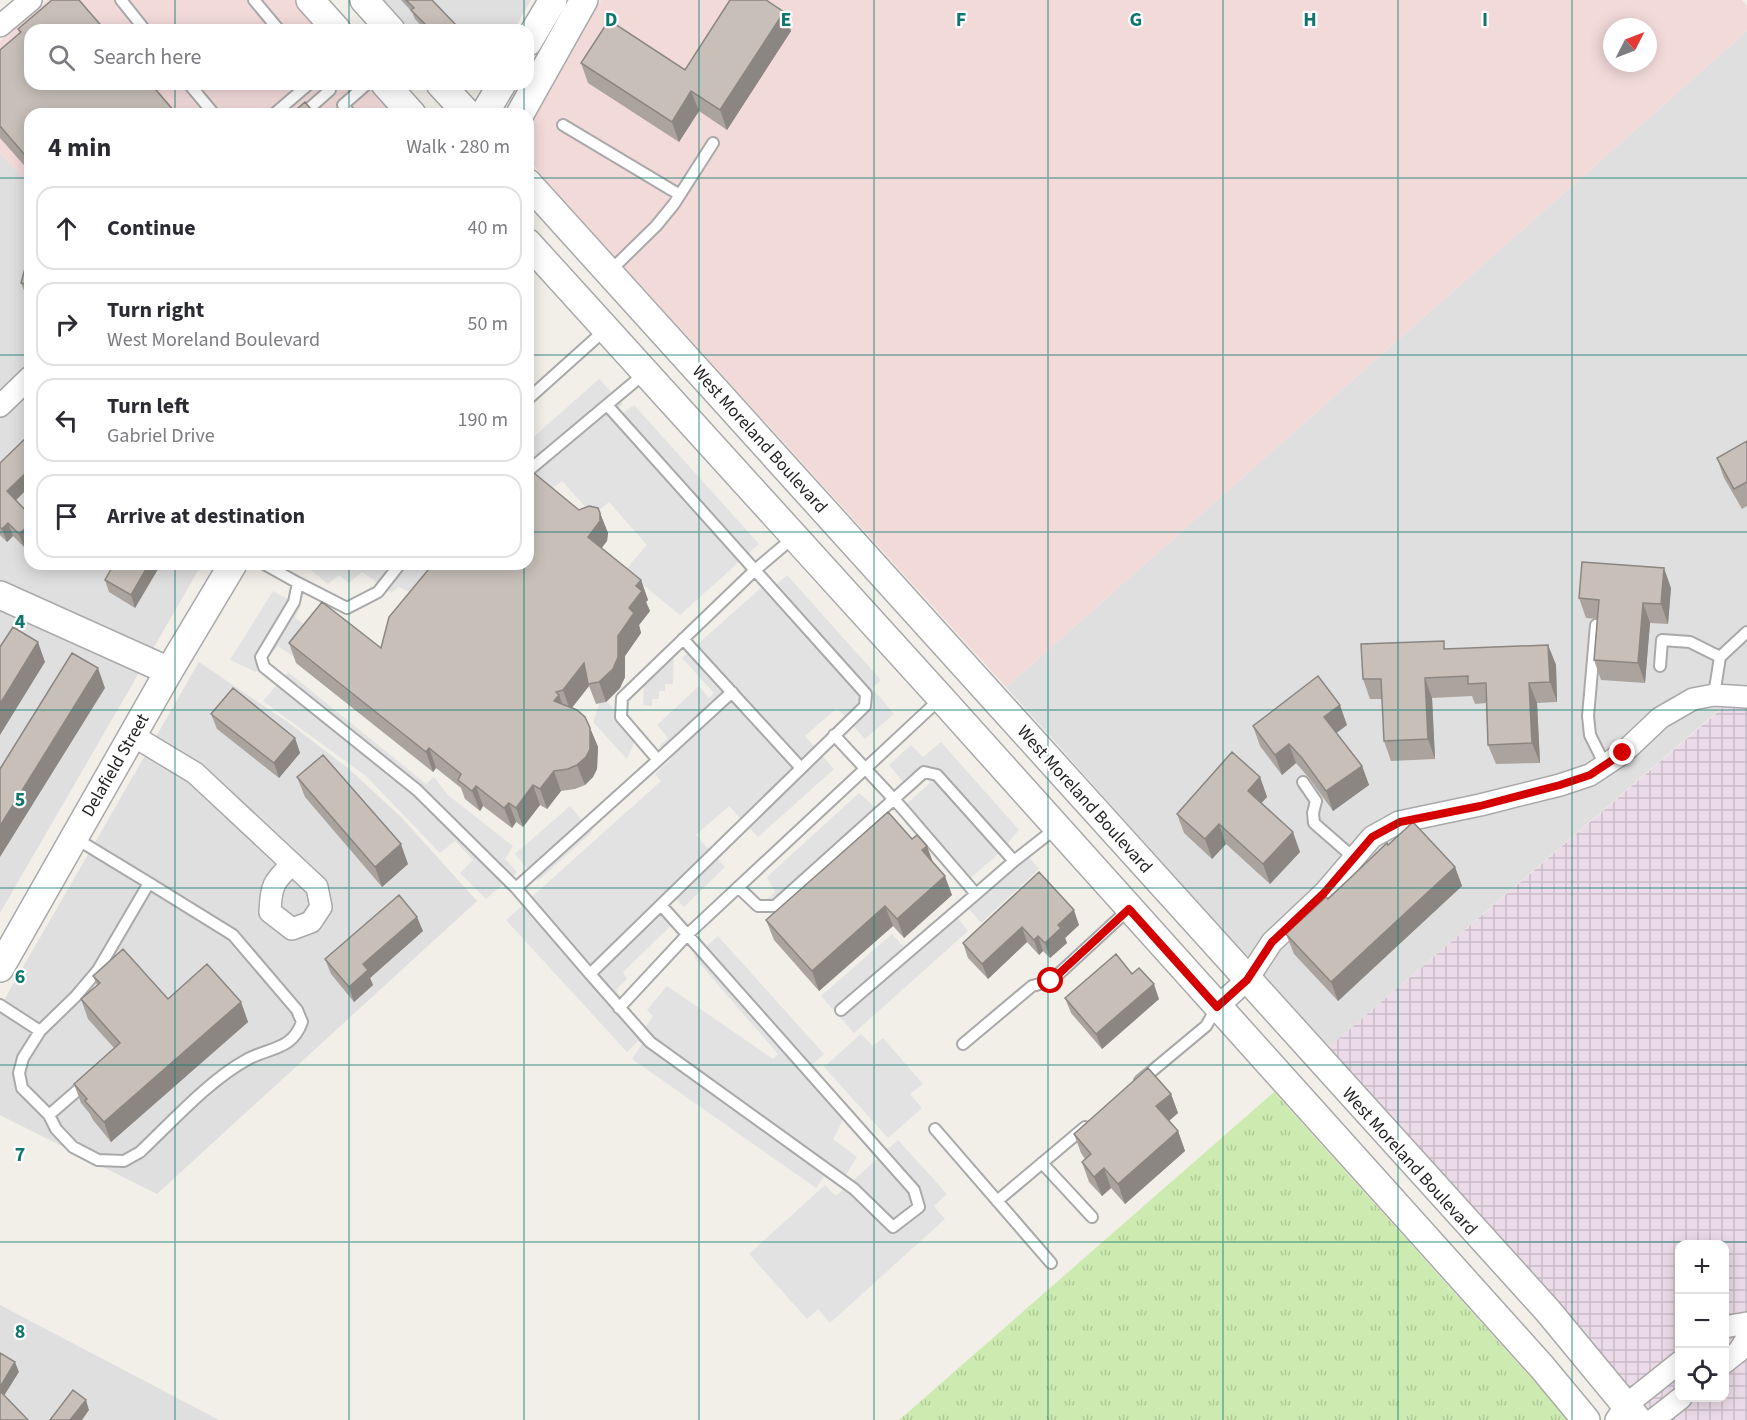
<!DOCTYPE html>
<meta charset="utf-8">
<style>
body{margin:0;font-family:"Source Sans 3",sans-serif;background:#f2f2f3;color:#2b2b33}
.controls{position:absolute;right:18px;bottom:18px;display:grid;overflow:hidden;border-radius:12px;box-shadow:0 3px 15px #0003}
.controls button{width:54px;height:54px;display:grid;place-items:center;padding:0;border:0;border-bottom:2px solid #e1e1e2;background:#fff;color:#2b2b33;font:30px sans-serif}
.compass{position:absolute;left:1603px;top:18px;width:54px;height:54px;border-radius:50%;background:#fff;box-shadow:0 3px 15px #0003;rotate:48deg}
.stop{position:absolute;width:18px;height:18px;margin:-14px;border:4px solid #d40000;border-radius:50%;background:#fff}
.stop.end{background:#d40000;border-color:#fff;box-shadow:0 2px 6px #0008}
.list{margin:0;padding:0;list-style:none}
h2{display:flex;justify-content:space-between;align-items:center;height:78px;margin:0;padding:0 24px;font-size:26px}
h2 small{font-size:20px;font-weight:400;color:#7c7c81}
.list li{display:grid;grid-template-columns:39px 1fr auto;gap:18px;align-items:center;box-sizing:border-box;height:84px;margin:0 12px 12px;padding:0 12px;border:2px solid #e1e1e2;border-radius:18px}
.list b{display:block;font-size:22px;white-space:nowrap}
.list p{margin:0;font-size:20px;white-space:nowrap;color:#7c7c81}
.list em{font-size:20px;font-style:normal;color:#7c7c81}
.icon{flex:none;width:33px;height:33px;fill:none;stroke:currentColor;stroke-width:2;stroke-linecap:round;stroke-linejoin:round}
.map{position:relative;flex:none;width:1747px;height:1420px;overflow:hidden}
.search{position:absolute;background:#fff;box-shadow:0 3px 15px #0003;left:24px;top:24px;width:510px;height:66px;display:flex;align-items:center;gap:15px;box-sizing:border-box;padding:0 21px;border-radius:18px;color:#7c7c81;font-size:22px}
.panel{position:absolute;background:#fff;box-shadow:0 3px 15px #0003;left:24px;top:108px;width:510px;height:462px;border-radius:18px}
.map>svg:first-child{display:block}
.residential{fill:#e0dfdf}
.commercial{fill:#f2dad9;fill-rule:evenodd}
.industrial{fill:url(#industrial-grid);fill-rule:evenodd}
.grass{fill:url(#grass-tufts)}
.parking{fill:#e2e2e2}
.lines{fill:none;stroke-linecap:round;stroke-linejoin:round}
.service-casing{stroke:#a9a9a9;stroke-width:14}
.minor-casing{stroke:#a9a9a9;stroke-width:24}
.tertiary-casing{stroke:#a9a9a9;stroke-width:30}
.service{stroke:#fff;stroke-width:10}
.minor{stroke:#fff;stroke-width:21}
.tertiary{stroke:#fff;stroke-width:27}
.wall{fill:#aba49e}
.shaded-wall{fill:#8b8681}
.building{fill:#c7bfb8;stroke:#8b8681;stroke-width:1.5}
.route{stroke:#d40000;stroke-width:8}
.grid{fill:none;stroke:#0f766e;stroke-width:1.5;stroke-opacity:0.55}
.labels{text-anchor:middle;stroke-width:4.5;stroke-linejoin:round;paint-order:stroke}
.street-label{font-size:18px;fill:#222;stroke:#fff}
.grid-label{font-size:20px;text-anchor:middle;font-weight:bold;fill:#0f766e;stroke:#fff;stroke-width:4.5;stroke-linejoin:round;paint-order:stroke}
</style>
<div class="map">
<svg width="1747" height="1420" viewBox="0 0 1747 1420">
<defs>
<pattern id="industrial-grid" width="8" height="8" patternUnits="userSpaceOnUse" patternTransform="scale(1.5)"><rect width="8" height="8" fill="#ebdbe8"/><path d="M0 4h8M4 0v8" fill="none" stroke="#c9bcc7"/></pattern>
<pattern id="grass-tufts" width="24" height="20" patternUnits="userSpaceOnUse" patternTransform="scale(1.5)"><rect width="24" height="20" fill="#cdebb0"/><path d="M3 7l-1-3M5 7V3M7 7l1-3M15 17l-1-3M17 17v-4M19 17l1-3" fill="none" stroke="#b0c997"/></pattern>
</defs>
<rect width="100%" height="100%" fill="#f2efe9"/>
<path class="residential" d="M383,0H531L514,30H411Z
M1747,31V706L1726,704L1328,1048L1006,687Z
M0,153L30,185V564H202L0,913Z
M199,662L289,723L349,769L401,817L477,901L157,1194L0,1115V1007Z
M0,1305L219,1420H0Z"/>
<path class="commercial" d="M48,0H300L327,30H30V84H375L402,114H30V185L0,153V41Z
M601,0H1742L1747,6V31L1006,687L557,193L528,159V129ZM1612,27H1648V63H1612Z"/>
<path class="industrial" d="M1727,704L1747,706V1420H1654L1608,1361L1562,1306L1328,1048ZM1680,1244H1724V1398H1680Z"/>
<path class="grass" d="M1274,1092L1550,1399L1567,1420H899Z"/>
<path class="parking" d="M599,379L623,404L617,409L623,413L634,405L759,544L680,615L625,570L647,545L609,502L593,515L562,481L547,492L528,487V442Z
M303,564H436L414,594L399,587L391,593L362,572L349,583L339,575L328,584Z
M787,575L881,680L872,688L894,714L865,739L837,708L805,736L834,769L758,837L729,806L696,835L725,867L684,907L675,898L669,904L680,917L623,972L627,979L616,990L644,1029L653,1016L647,1010L667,986L773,1059L778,1054L694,957L718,936L824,1054L813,1064L849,1109L833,1139L857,1157L839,1186L824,1176L816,1188L632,1059L642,1044L638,1041L627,1052L506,920L661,781L655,774L671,759L659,746L668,738L657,725L699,686L709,698L714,693L682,658L771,579L776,585Z
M273,591L301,606L295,618L318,633L298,660L278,646L256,672L230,660Z
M674,648L673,684H665V691H659V699H652V706L643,705L644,677Z
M288,672L426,784L434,777L448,795L513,846L505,859L517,872L486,899L460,873L473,860L455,841L440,853L366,776L263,701Z
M602,696L637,736L627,759L593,722Z
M941,742L1019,830L996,856L966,882L902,808L931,782L927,779L912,793L889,765L911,745L923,757Z
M859,793L896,826L783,926L765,901L775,892L767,877Z
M570,806L592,832L538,881L515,854Z
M1025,853L1039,869L981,923L965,904Z
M954,913L968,931L854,1033L821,996L892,934L908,952Z
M861,1034L873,1046L883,1038L923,1084L910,1094L922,1108L888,1138L824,1067Z
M898,1140L947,1194L934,1206L945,1219L830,1323L818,1309L807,1319L749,1254L825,1185L836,1196Z"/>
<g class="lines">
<defs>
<path id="service" d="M121,0L145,30
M254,0L279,30
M189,84L214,114
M274,114L309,84
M303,114L330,90
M350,114L343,105L367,84
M563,125L680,195
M609,272L656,226L674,204L713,143
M528,399L606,329
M607,405L866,694L865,706L590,974L650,1042L854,1189L893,1227L919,1207L914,1190L661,905
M528,471L645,373
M264,564L298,583L347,608L378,592L400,564
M298,583L294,602L261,657L264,667L417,790L516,888L590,974
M1596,625L1588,716L1590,735L1605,765
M683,639L801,768
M1660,666L1662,640L1690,642L1720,657
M1714,695L1720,657L1747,632
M834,735L902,808L976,894L1014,861
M658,760L732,692
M1303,782L1316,801L1313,813L1314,823L1354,858
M75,838L149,883
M738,887L758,906H775L924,772L937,775L1014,861L1056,828
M516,888L658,760L621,717L622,698L755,570L794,537
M0,1005L40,1031
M619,1008L687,935L941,698
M841,1010L976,894
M963,1044L1032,986L1051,981L1129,909
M1140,1081L1206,1026L1217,1007
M49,1115L56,1129L73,1147L98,1160L124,1161L140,1152C172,1122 209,1080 248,1059C271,1047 292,1050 302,1022L297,1010L233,935L149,883L98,970L76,996L40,1031L23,1058L19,1073L22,1088L49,1115L87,1082
M935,1129L1051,1263
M1042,1163L1092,1217
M997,1201L1085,1127"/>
<path id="minor" d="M0,26L31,0
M0,406L30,377
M132,735L195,773L317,887L321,907L311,922L292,929L270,912C271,886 273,882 292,864
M1217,1007L1247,980L1272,942L1324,893L1372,837L1399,822L1480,805L1560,785L1590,775L1623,753L1660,718L1693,699L1714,695L1747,697
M1724,1327L1747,1323
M1724,1363L1739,1351L1747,1338
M1616,1420L1626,1405L1680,1362
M1653,1420L1681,1398"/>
<path id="tertiary" d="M310,0L337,30
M364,0L391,30
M528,42L553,0
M385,84L412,114
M440,84L468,114
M484,114L502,84
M520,114L584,0
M528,183L1548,1311L1638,1420
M528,243L941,698L1542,1367L1586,1420
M0,595L169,671
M0,968L169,671L233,564"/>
</defs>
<use href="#service" class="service-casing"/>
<use href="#minor" class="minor-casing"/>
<use href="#tertiary" class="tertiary-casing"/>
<use href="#service" class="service"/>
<use href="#minor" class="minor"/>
<use href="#tertiary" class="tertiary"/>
</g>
<path class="wall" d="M52,0L30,114V172L0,138V50L20,33L18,29Z
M401,0H432L456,25L458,30H425L415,19L412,12Z
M784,12L791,31L727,130L699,111L679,142L588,83L581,63L685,70Z
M30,250V295L25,293L21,283Z
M1747,441V506L1742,509L1724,478L1717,458Z
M0,463L30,486L16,500L24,547L13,536L7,542L0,535Z
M579,510L600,513L608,533L607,541L601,548L641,580L648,600L646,602L650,611L639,625L641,633L625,656V677L620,688L606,702L596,704L589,686L572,708L590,728L598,747L597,769L593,777L585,785L575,789L561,791L547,809L540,805L523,827L516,822L512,828L483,806L480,811L465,799L461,788L436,768L433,772L296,663L289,643L381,648Z
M161,564L135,608L109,592L105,580Z
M1671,588L1668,624L1650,623L1645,683L1601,680L1594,660L1597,619L1586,618L1579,598Z
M1548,645L1556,665L1557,702L1537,703L1540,763L1496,764L1488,745L1486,703L1475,704L1472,696L1432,698L1435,759L1391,761L1384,741L1382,699H1370L1363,679L1447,649Z
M211,714L295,738L300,753L279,778L217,729Z
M1347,725L1336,733L1362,766L1369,785L1333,811L1309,778L1296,763L1282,775L1260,746L1253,726Z
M297,777L408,864L382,887L305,797Z
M1260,777L1267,797L1261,803L1300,852L1270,884L1226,844L1212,859L1184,833L1177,814Z
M1388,845L1455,867L1462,886L1338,1001L1294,954L1286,934Z
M933,862L952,895L904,938L893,926L819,991L774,940L766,920Z
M1039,872L1079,925L1065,938L1067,943L1050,958L1043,951L1039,955L1027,942L988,979L968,958L963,943Z
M423,931L370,978L373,985L354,1002L331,974L325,959Z
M1132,974L1159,999L1102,1049L1071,1013L1065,998Z
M93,976L168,999L241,1002L248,1022L111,1142L93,1120L90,1114L81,1103L74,1084L114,1048L88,1019L81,999L97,985Z
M1171,1094L1178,1113L1169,1121L1178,1131L1185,1151L1125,1204L1111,1188L1102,1196L1089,1182L1082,1162L1085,1159L1081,1153L1074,1134Z"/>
<path class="shaded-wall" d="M784,12L791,31L727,130L720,110Z
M456,25L458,30H452Z
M691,91L699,111L679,142L672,122Z
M30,469V486L12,504L7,491Z
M600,513L608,533L607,541L595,557L588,537Z
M8,523L13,536L7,542L2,529Z
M30,524V541L24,547L19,534Z
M149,564H161L135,608L131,595Z
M1664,568L1671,588L1668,624L1661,604Z
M641,580L648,600L646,602L650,611L639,625L641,633L625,656V677L620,688L606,702L599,682L629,608L636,586Z
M1643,603L1650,623L1645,683L1638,663Z
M38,642L45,662L0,735V704Z
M1548,645L1556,665L1557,702L1550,682Z
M584,663L589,686L570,710L563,690Z
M98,668L105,688L0,857V826Z
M1425,678L1432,698L1435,759L1428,739Z
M1529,683L1537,703L1540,763L1532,743Z
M559,695L566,714L554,701Z
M1340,705L1347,725L1331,737L1324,717Z
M590,728L598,747L597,769L593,777L585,785L577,765Z
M295,738L300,753L279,778L274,763Z
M1289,744L1296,763L1282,775L1275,755Z
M429,748L436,768L433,772L426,752Z
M1362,766L1369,785L1333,811L1326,791Z
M554,771L561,791L547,809L540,789Z
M1260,777L1267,797L1255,810L1248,791Z
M533,785L540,805L523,827L516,808Z
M476,786L483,806L480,811L472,791Z
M509,803L516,822L512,828L504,808Z
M1219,824L1226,844L1212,859L1205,839Z
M1293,832L1300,852L1270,884L1263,864Z
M401,844L408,864L382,887L375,867Z
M927,846L934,865L922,850Z
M1455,867L1462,886L1338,1001L1331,982Z
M945,876L952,895L904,938L897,919Z
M885,906L893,926L819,991L812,971Z
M1074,910L1079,925L1065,938L1067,943L1050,958L1045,943L1058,925Z
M417,917L423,931L370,978L373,985L354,1002L349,987L363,964Z
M1022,927L1027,942L988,979L982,964Z
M1038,936L1043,951L1039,955L1034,940Z
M1154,984L1159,999L1102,1049L1096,1034Z
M241,1002L248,1022L111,1142L104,1122Z
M1171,1094L1178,1113L1163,1126L1156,1106Z
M1178,1131L1185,1151L1125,1204L1118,1184Z
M1104,1168L1111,1188L1102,1196L1094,1177Z
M15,1362L19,1372L2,1399L0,1392V1387Z
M86,1400L89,1410L82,1420H70Z"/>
<path class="building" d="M52,0H79L105,30H30V84H151L174,111L170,114H30V161L0,126V50L21,32L18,29Z
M406,0H432L456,25L452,30H431L411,10L414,8Z
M730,0H766L784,12L720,110L691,91L672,122L581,63L609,20L685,70Z
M305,102L315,114H291Z
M30,250V285L21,283Z
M30,434V469L7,491L30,515V524L19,534L8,523L2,529L0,527V463Z
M1747,441V482L1734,489L1717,458Z
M534,473L579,510L589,506L598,508L600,513V521L588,537L641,580L636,586L642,591L629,608L634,613L618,636V657L613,669L599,682L588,684L584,663L563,690L556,692L559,695L554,701L577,710L585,717L590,728V749L586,757L577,765L568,769L554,771L540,789L533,785L516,808L509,803L504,808L476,786L472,791L458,780L461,774L429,748L426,752L289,643L322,602L381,648L389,617L433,564H528V478Z
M1582,562L1664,568L1661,604L1643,603L1638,663L1594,660L1599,600L1579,598Z
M114,564H149L131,595L105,580Z
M13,627L38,642L0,704V647Z
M1444,641V649L1548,645L1550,682L1529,683L1532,743L1488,745L1486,683L1468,684V676L1425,678L1428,739L1384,741L1381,679H1363L1361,644Z
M72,653L98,668L0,826V769Z
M1318,676L1340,705L1324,717L1362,766L1326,791L1302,758L1289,744L1275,755L1253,726Z
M233,688L295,738L274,763L211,714Z
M1232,752L1260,777L1248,791L1293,832L1263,864L1219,824L1205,839L1177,814Z
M323,755L401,844L375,867L297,777Z
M888,812L912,839L917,835L927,846L922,850L945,876L897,919L885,906L812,971L766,920Z
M1413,822L1455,867L1331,982L1286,934L1326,897L1328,899L1387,843L1388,845Z
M1039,872L1074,910L1058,925L1061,928L1045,943L1038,936L1034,940L1022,927L982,964L963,943Z
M399,895L417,917L363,964L368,970L349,987L325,959Z
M123,949L168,999L207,964L241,1002L104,1122L85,1101L87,1099L74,1084L120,1043L81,999L100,983L93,976Z
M1116,954L1132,974L1139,968L1154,984L1096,1034L1065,998Z
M1148,1068L1171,1094L1156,1106L1178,1131L1118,1184L1104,1168L1094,1177L1082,1162L1091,1154L1074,1134Z
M0,1353L15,1362L0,1387Z
M73,1390L86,1400L70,1420H50Z
M0,1391L28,1420H0Z"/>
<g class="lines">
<path class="route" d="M1051,981L1129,909L1217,1007L1247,980L1272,942L1324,893L1372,837L1400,822L1480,806L1560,785L1590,775L1623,753"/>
</g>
<path class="grid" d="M175,0V30M349,0V30M524,0V30M699,0V1420M874,0V1420M1048,0V1420M1223,0V1420M1398,0V1420M1572,0V1420M175,84V114M349,84V114M524,84V114M0,178H30M528,178H1747M0,355H30M528,355H1747M0,532H30M528,532H1747M175,564V1420M349,564V1420M524,564V1420M0,710H1747M0,888H1747M0,1065H1747M0,1242H1747"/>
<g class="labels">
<g class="street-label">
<text transform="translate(760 439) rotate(48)" y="6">West Moreland Boulevard</text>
<text transform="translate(115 765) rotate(-60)" y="6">Delafield Street</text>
<text transform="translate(1085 799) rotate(48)" y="6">West Moreland Boulevard</text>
<text transform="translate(1410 1161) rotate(48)" y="6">West Moreland Boulevard</text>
</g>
</g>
<g class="grid-label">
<text x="611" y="26">D</text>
<text x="786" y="26">E</text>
<text x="961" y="26">F</text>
<text x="1136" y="26">G</text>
<text x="1310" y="26">H</text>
<text x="1485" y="26">I</text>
<text x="20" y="628">4</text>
<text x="20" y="806">5</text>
<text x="20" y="983">6</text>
<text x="20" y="1161">7</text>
<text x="20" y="1338">8</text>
</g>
</svg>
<div class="controls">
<button>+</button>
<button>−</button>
<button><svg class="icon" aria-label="locate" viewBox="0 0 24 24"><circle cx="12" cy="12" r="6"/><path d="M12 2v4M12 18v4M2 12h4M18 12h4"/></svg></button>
</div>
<svg class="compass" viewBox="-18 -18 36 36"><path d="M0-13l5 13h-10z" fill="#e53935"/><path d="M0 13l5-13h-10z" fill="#7c7c81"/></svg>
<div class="stop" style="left:1051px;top:981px"></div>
<div class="stop end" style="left:1623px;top:753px"></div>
<div class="search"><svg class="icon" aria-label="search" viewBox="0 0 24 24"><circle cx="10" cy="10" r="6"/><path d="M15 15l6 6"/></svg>Search here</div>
<section class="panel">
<h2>4 min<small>Walk · 280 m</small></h2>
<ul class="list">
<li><svg class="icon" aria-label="ahead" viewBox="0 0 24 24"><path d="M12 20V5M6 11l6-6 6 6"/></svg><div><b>Continue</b></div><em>40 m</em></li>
<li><svg class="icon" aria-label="right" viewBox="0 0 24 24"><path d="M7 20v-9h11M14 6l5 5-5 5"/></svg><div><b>Turn right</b><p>West Moreland Boulevard</p></div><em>50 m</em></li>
<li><svg class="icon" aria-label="left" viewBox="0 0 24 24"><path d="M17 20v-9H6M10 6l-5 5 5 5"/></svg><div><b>Turn left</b><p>Gabriel Drive</p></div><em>190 m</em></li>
<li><svg class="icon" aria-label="arrive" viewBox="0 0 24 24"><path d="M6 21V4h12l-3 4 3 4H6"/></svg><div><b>Arrive at destination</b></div></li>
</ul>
</section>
</div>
